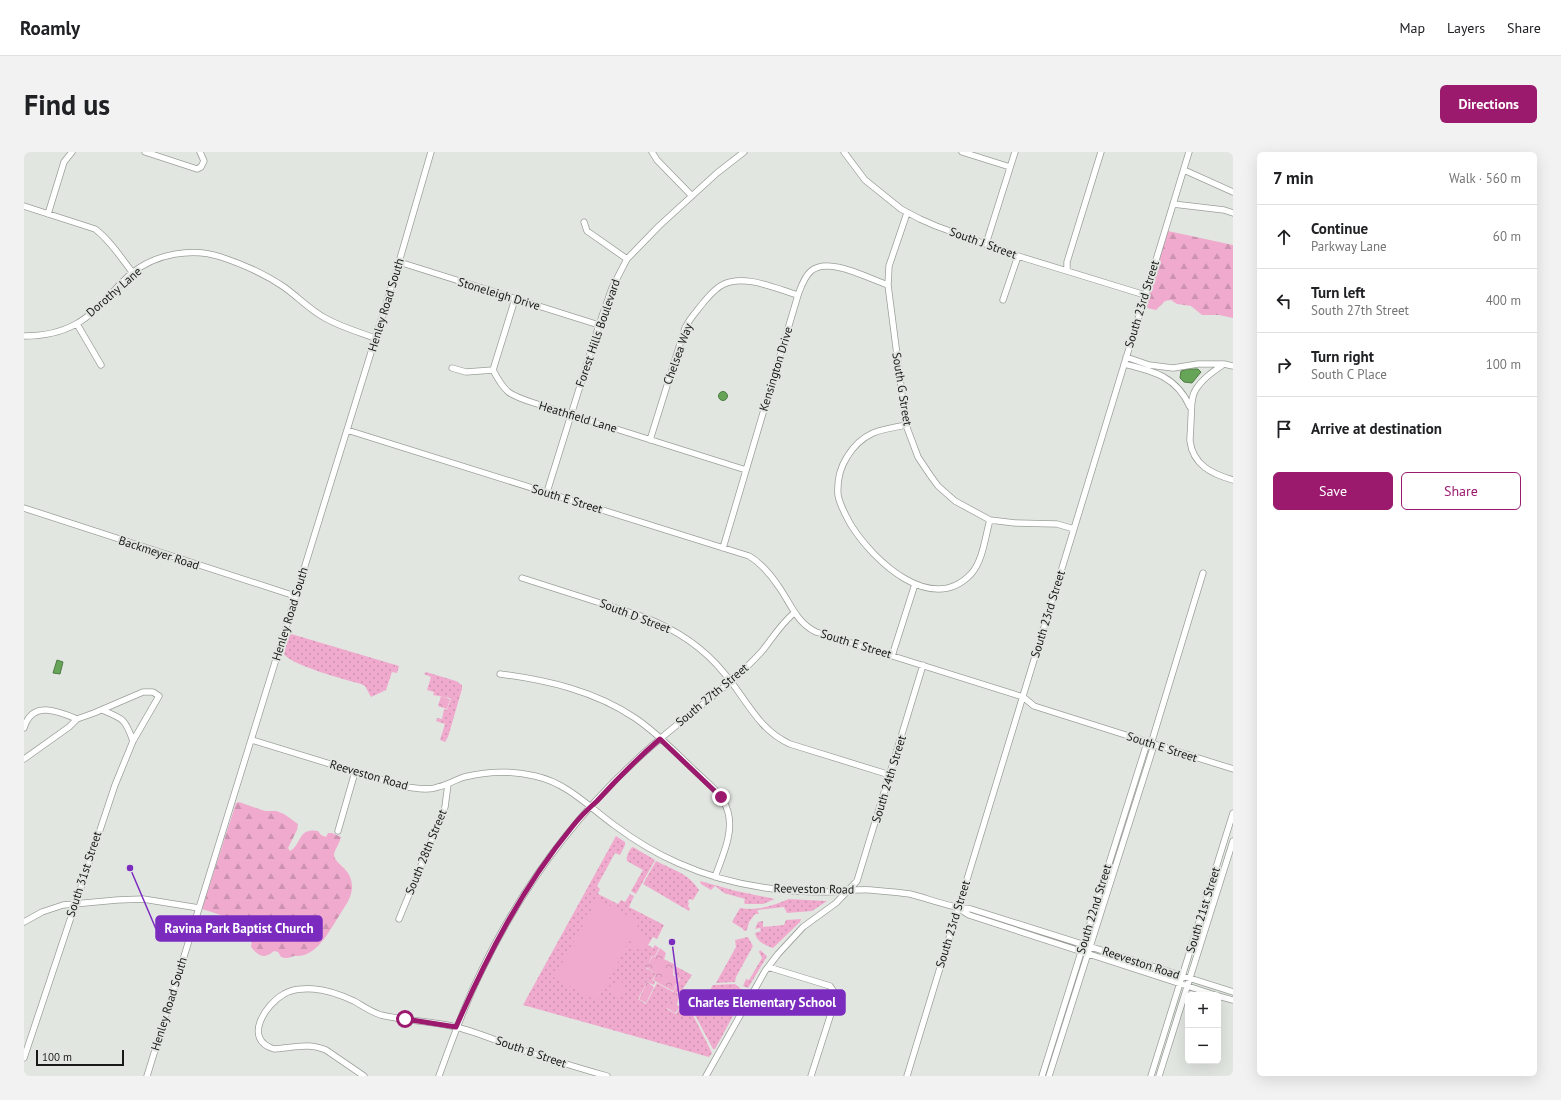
<!DOCTYPE html>
<meta charset="utf-8">
<style>
body{margin:0;font-family:"PT Sans",sans-serif;background:#f2f2f2;color:#202124}
.controls{position:absolute;right:12px;bottom:12px;display:grid;overflow:hidden;border-radius:6px;box-shadow:0 4px 16px #0002}
.controls button{width:36px;height:36px;display:grid;place-items:center;padding:0;border:0;border-bottom:1px solid #e0e0e0;background:#fff;color:#202124;font:20px sans-serif}
.scale{position:absolute;left:12px;bottom:10px;width:88px;box-sizing:border-box;padding-left:4px;border:2px solid #181918;border-top:0;font-size:11px;line-height:14px;white-space:nowrap;color:#181918;-webkit-text-stroke:3px #e2e6e1;paint-order:stroke}
.stop{position:absolute;width:12px;height:12px;margin:-9px;border:3px solid #9b1a6e;border-radius:50%;background:#fff}
.stop.end{background:#9b1a6e;border-color:#fff;box-shadow:0 1px 4px #0008}
.list{margin:0;padding:0;list-style:none}
h2{display:flex;justify-content:space-between;align-items:center;height:52px;margin:0;padding:0 16px;font-size:17px}
h2 small{font-size:13px;font-weight:400;color:#757577}
.list li{display:grid;grid-template-columns:26px 1fr auto;gap:12px;align-items:center;box-sizing:border-box;height:64px;padding:0 16px;border-top:1px solid #e0e0e0}
.list b{display:block;font-size:15px;white-space:nowrap}
.list p{margin:0;font-size:13px;white-space:nowrap;color:#757577}
.list em{font-size:13px;font-style:normal;color:#757577}
.actions{display:flex;gap:8px;padding:12px 16px}
.actions a{flex:1;padding:9px 0;border:1px solid #9b1a6e;border-radius:6px;text-align:center;font-size:14px;color:#9b1a6e}
.actions .main{background:#9b1a6e;color:#fff}
.icon{flex:none;width:22px;height:22px;fill:none;stroke:currentColor;stroke-width:2;stroke-linecap:round;stroke-linejoin:round}
.map{position:relative;flex:none;width:1209px;height:924px;overflow:hidden;border-radius:6px}
header{display:flex;align-items:center;gap:24px;box-sizing:border-box;height:56px;padding:0 20px;background:#fff;border-bottom:1px solid #e0e0e0}
header strong{font-size:19px}
nav{display:flex;gap:22px;margin-inline-start:auto;font-size:14px}
.intro{display:flex;align-items:center;justify-content:space-between;box-sizing:border-box;height:96px;padding:0 24px}
h1{margin:0;font-size:28px}
.button{padding:10px 18px;border-radius:6px;background:#9b1a6e;color:#fff;font-size:14px;font-weight:700}
main{display:flex;gap:24px;padding:0 24px}
aside{flex:1;background:#fff;border-radius:6px;box-shadow:0 4px 16px #0002}
.map>svg:first-child{display:block}
.grass{fill:url(#grass-dots)}
.forest{fill:url(#forest-firs)}
.park{fill:url(#park-crowns)}
.pitch{fill:#f0aace}
.water{fill:#66a558;stroke:#4f7b45}
.lines{fill:none;stroke-linecap:round;stroke-linejoin:round}
.minor-casing{stroke:#9b9f9a;stroke-width:7}
.minor{stroke:#fff;stroke-width:5.5}
.route{stroke:#9b1a6e;stroke-width:5}
.labels{text-anchor:middle;stroke-width:4;stroke-linejoin:round;paint-order:stroke}
.street-label{font-size:12px;fill:#181918;stroke:#e2e6e1}
.leader{fill:none;stroke:#7b2cbf;stroke-width:1.5}
.callout-dot{fill:#7b2cbf;stroke:#e2e6e1;stroke-width:1.5}
.callout{fill:#7b2cbf;stroke:#7b2cbf;stroke-width:1.5}
.callout-label{font-size:13px;text-anchor:middle;font-weight:bold;fill:#fff}
</style>
<header>
<strong>Roamly</strong>
<nav><a>Map</a><a>Layers</a><a>Share</a></nav>
</header>
<div class="intro"><h1>Find us</h1><a class="button">Directions</a></div>
<main>
<div class="map">
<svg width="1209" height="924" viewBox="0 0 1209 924">
<defs>
<pattern id="grass-dots" width="8" height="8" patternUnits="userSpaceOnUse"><rect width="8" height="8" fill="#f0aace"/><path d="M2 2h.1M6 6h.1" fill="none" stroke="#cd92b0" stroke-width="1.8" stroke-linecap="round"/></pattern>
<pattern id="forest-firs" width="22" height="20" patternUnits="userSpaceOnUse"><rect width="22" height="20" fill="#f0aace"/><path d="M5 1l3.5 6h-7zM16 11l3.5 6h-7z" fill="#cd92b0"/></pattern>
<pattern id="park-crowns" width="20" height="18" patternUnits="userSpaceOnUse"><rect width="20" height="18" fill="#f0aace"/><path d="M2 6a3 3 0 1 1 6 0M12 15a3 3 0 1 1 6 0" fill="none" stroke="#cd92b0"/></pattern>
</defs>
<rect width="100%" height="100%" fill="#e2e6e1"/>
<path class="grass" d="M264,481L375,514L373,521L368,520L362,538L347,545L341,534L337,532C323,528 266,513 260,502C257,497 263,486 264,481Z
M402,520L432,529L438,533V537L424,585L421,590L416,588L421,572L412,569L413,566L418,567L420,557L423,558L427,546L409,543L410,540L403,538L407,525L400,522Z
M592,684L601,690V693L596,703L591,701L573,734L576,737L574,742L594,752L597,748L601,750L606,742L610,744L605,755L640,773L633,787L629,785L624,793L629,796L631,793L635,796L631,804H628L622,816L632,822L628,828L631,830L630,833L623,830L614,847L622,852L633,831L649,840L656,827L650,822L651,814L668,823L656,841L652,840L643,857L652,862L656,856L669,863L688,901L685,905L499,853Z
M609,695L631,708L612,742L607,739L619,718L603,709C602,705 605,697 609,695Z
M632,709C649,718 664,721 675,738L669,748L665,747L664,750L665,751L664,754L666,757L665,759L619,732Z
M676,729L712,739L751,747L739,752H721L720,750L721,747L700,741L691,734L687,738L677,732Z
M765,747L803,749L788,759L763,761L760,755L733,758L735,762H731L725,770L723,778L720,779L719,777L708,770L716,756C734,759 748,754 765,747Z
M777,767L776,770L749,796C741,793 733,790 731,781L737,779L736,776L731,777L734,770L739,769V775L760,773L762,768Z
M724,785L729,794L712,825L711,830L692,831L712,795L711,788Z
M736,798L743,804L742,806L724,836L719,834L722,827L725,828L738,806L735,800Z
M711,832L717,837L722,840L691,897H689L671,863L689,833Z"/>
<path class="forest" d="M1144,79L1209,93V166L1195,163H1178L1167,154L1153,152L1147,148L1141,149L1132,158L1123,156L1121,153Z
M215,650L241,659H252L260,662L274,672L273,678L264,696L266,699C278,692 274,675 294,679L297,683L302,685L304,681H308L317,685C316,690 310,700 310,702C310,713 329,716 328,736C327,748 320,755 315,764C305,779 293,805 272,804C265,804 266,808 257,805L254,800L250,799C240,807 235,805 227,795L229,777L225,772L178,757L212,651Z"/>
<path class="park" d="M417,544L426,547L423,557L414,554Z
M636,796L642,801L640,807L650,812L649,823L655,827L649,839L629,828L632,822L622,815L629,804L631,805Z
M623,830L630,835L622,851L615,847Z
M652,840L655,843L653,853L656,855L651,861L643,856Z"/>
<path class="pitch" d="M573,747L616,770L573,849L530,826Z
M613,778L625,786L618,799L608,794V788Z
M598,829L600,838L597,844L595,845L589,842L586,833Z"/>
<path class="water" d="M1164,217H1174L1177,220L1168,231L1160,230L1156,226L1157,219Z
M694.5 244a4.5 4.5 0 1 1 9 0a4.5 4.5 0 1 1-9 0Z
M33,508L39,510L36,522L29,521Z"/>
<g class="lines">
<defs>
<path id="minor" d="M121,0L173,17L177,15L180,9L176,0
M628,0L633,8L668,44
M820,0L841,28L877,57L896,67L912,74L994,104L1121,143
M938,0L986,15
M1160,18L1209,40
M1149,52L1200,58L1209,61
M0,54L71,77C86,88 97,106 109,121
M883,61L865,114L864,133L882,273L894,305L906,323L914,334L931,349L966,368L991,371L1033,372L1050,377
M24,62L40,10L48,0
M560,70L563,79L603,107
M962,92L991,0
M375,110L575,173
M1043,119V110L1077,0
M491,147L469,218C481,241 485,243 510,251L722,318
M979,148L994,104
M53,172L77,213
M0,184C18,184 36,181 52,172C74,160 89,137 108,121C132,102 168,95 197,105C218,112 241,122 260,135C274,145 286,158 301,166C317,175 334,180 351,186
M1102,205L1125,213L1149,216L1174,212H1200
M1100,212C1130,219 1153,225 1166,255
M1209,214L1200,212C1190,219 1179,226 1172,237C1166,246 1168,257 1167,267C1167,274 1166,282 1166,289C1169,313 1188,322 1209,328
M428,216L442,220L469,218
M882,273C871,275 859,277 849,281C838,286 829,295 823,305C816,316 813,330 814,343C816,354 822,364 827,373C849,408 907,464 947,422C959,409 961,385 966,368
M323,278L725,404C737,411 747,423 755,435C767,452 772,470 792,480L999,545L1010,554L1209,617
M626,288L661,176C666,166 673,159 679,151C685,144 691,136 700,132C721,122 753,137 774,143
M523,340L575,173L588,136L603,107L635,74L693,21L720,0
M0,356L271,444
M699,396L774,143C777,135 780,125 787,119C805,104 845,127 864,133
M498,426L620,465C651,477 679,495 700,521C722,546 734,578 766,592L866,623
M868,504L891,432
M476,522C523,528 571,539 611,566C632,580 650,599 668,616C681,629 699,641 704,660C710,681 698,705 691,725
M78,558C100,567 101,567 109,589
M0,576C8,548 34,559 53,567
M228,588L381,635C392,636 404,639 414,635C423,633 431,628 440,625C464,619 486,618 511,624C543,631 564,654 590,673C610,688 631,701 654,711C701,732 751,740 801,740C816,740 831,737 847,738C859,739 873,740 886,742C906,747 926,756 947,757L1209,840
M1127,592L1179,421
M0,607L45,575L53,567L70,561L119,540H129L135,544L109,589L91,633L0,906
M314,679L331,620
M934,756L945,763L1191,843
M375,767L421,655L424,632
M0,770L18,760L39,753L93,748L119,747L175,756
M744,815L806,834C810,839 812,843 811,849L787,924
M1194,844L1209,848
M123,924L375,110L407,0
M340,924L302,898C284,890 268,896 250,897C218,887 242,852 260,842C268,837 281,836 290,837C304,838 317,843 330,849C339,854 347,860 357,863C382,869 408,869 432,875C456,881 478,891 501,899C528,908 555,916 583,924
M415,924C427,891 439,857 454,826C492,745 544,672 609,611C639,582 674,557 706,530C718,520 729,509 739,498C749,485 757,472 770,461
M682,924L741,819L754,802L779,775L812,751L833,729L899,513
M883,924L1165,0
M1018,924L1123,591
M1025,924L1130,593
M1127,924L1209,661
M1135,924L1209,689"/>
</defs>
<use href="#minor" class="minor-casing"/>
<use href="#minor" class="minor"/>
</g>
<g class="lines">
<path class="route" d="M381,867L432,875C463,804 498,736 548,675C555,666 564,657 573,649C593,627 614,606 636,587L697,645"/>
</g>
<g class="labels">
<g class="street-label">
<text transform="translate(959 91) rotate(20)" y="4">South J Street</text>
<text transform="translate(90 140) rotate(-41)" y="4">Dorothy Lane</text>
<text transform="translate(475 142) rotate(17)" y="4">Stoneleigh Drive</text>
<text transform="translate(1118 152) rotate(-73)" y="4">South 23rd Street</text>
<text transform="translate(362 153) rotate(-73)" y="4">Henley Road South</text>
<text transform="translate(574 181) rotate(-71)" y="4">Forest Hills Boulevard</text>
<text transform="translate(654 202) rotate(-70)" y="4">Chelsea Way</text>
<text transform="translate(752 217) rotate(-73)" y="4">Kensington Drive</text>
<text transform="translate(878 237) rotate(81)" y="4">South G Street</text>
<text transform="translate(554 265) rotate(17)" y="4">Heathfield Lane</text>
<text transform="translate(543 347) rotate(17)" y="4">South E Street</text>
<text transform="translate(135 401) rotate(18)" y="4">Backmeyer Road</text>
<text transform="translate(266 462) rotate(-73)" y="4">Henley Road South</text>
<text transform="translate(1024 462) rotate(-73)" y="4">South 23rd Street</text>
<text transform="translate(611 464) rotate(21)" y="4">South D Street</text>
<text transform="translate(832 492) rotate(17)" y="4">South E Street</text>
<text transform="translate(688 543) rotate(-40)" y="4">South 27th Street</text>
<text transform="translate(1138 595) rotate(18)" y="4">South E Street</text>
<text transform="translate(345 623) rotate(16)" y="4">Reeveston Road</text>
<text transform="translate(865 627) rotate(-73)" y="4">South 24th Street</text>
<text transform="translate(402 700) rotate(-68)" y="4">South 28th Street</text>
<text transform="translate(60 722) rotate(-72)" y="4">South 31st Street</text>
<text transform="translate(790 737) rotate(1)" y="4">Reeveston Road</text>
<text transform="translate(1070 757) rotate(-73)" y="4">South 22nd Street</text>
<text transform="translate(1179 758) rotate(-73)" y="4">South 21st Street</text>
<text transform="translate(929 772) rotate(-73)" y="4">South 23rd Street</text>
<text transform="translate(1117 811) rotate(18)" y="4">Reeveston Road</text>
<text transform="translate(145 852) rotate(-73)" y="4">Henley Road South</text>
<text transform="translate(507 900) rotate(19)" y="4">South B Street</text>
</g>
</g>
<path class="leader" d="M106 716L132 777M648 790L656 851"/>
<g class="callout-dot">
<circle cx="106" cy="716" r="4"/>
<circle cx="648" cy="790" r="4"/>
</g>
<g class="callout">
<rect x="132" y="764" width="166" height="25" rx="4"/>
<rect x="656" y="838" width="165" height="25" rx="4"/>
</g>
<g class="callout-label">
<text x="215" y="781">Ravina Park Baptist Church</text>
<text x="738" y="855">Charles Elementary School</text>
</g>
</svg>
<div class="controls">
<button>+</button>
<button>−</button>
</div>
<div class="scale">100 m</div>
<div class="stop" style="left:381px;top:867px"></div>
<div class="stop end" style="left:697px;top:645px"></div>
</div>
<aside>
<h2>7 min<small>Walk · 560 m</small></h2>
<ul class="list">
<li><svg class="icon" aria-label="ahead" viewBox="0 0 24 24"><path d="M12 20V5M6 11l6-6 6 6"/></svg><div><b>Continue</b><p>Parkway Lane</p></div><em>60 m</em></li>
<li><svg class="icon" aria-label="left" viewBox="0 0 24 24"><path d="M17 20v-9H6M10 6l-5 5 5 5"/></svg><div><b>Turn left</b><p>South 27th Street</p></div><em>400 m</em></li>
<li><svg class="icon" aria-label="right" viewBox="0 0 24 24"><path d="M7 20v-9h11M14 6l5 5-5 5"/></svg><div><b>Turn right</b><p>South C Place</p></div><em>100 m</em></li>
<li><svg class="icon" aria-label="arrive" viewBox="0 0 24 24"><path d="M6 21V4h12l-3 4 3 4H6"/></svg><div><b>Arrive at destination</b></div></li>
</ul>
<div class="actions"><a class="main">Save</a><a>Share</a></div>
</aside>
</main>
